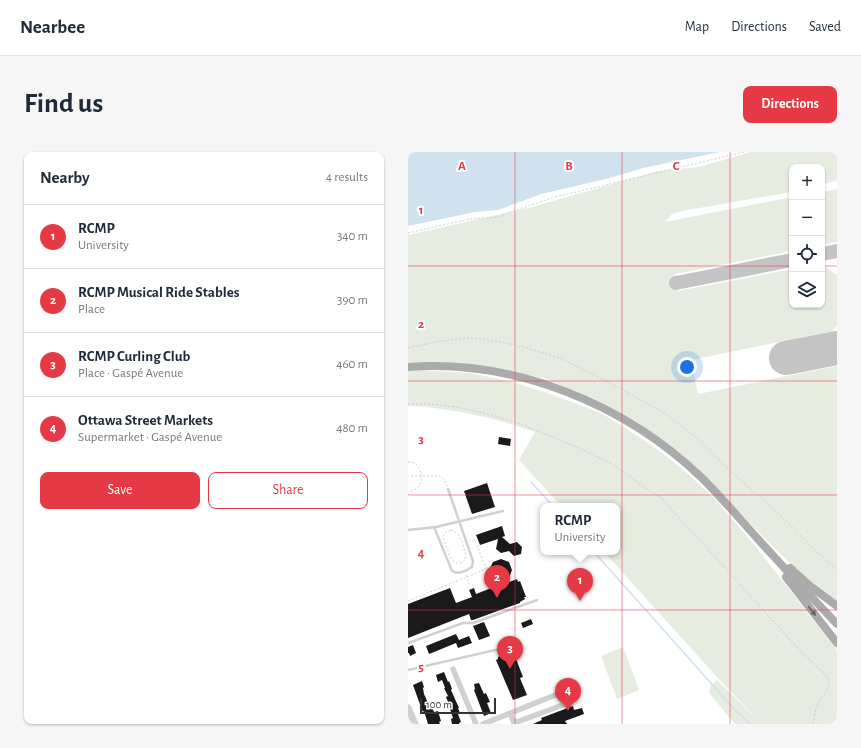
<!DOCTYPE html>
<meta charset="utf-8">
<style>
body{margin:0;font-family:"Alegreya Sans",sans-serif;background:#f6f6f7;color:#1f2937}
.controls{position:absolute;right:12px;top:12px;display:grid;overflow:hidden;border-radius:8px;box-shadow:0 1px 3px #0004}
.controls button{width:36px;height:36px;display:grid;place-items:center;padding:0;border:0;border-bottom:1px solid #e0e1e3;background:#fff;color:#1f2937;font:20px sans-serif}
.scale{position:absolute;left:12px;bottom:10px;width:76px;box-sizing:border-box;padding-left:4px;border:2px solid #333;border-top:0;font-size:11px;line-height:14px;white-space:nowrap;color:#333;-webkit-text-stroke:3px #fff;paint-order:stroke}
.you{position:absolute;left:279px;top:215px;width:14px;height:14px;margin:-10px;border:3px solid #fff;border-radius:50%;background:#1a73e8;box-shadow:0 0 0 6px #1a73e833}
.badge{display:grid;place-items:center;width:26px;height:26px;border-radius:50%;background:#e63946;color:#fff;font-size:13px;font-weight:700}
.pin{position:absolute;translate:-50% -33px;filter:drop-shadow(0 1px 2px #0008)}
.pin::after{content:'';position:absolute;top:21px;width:14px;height:12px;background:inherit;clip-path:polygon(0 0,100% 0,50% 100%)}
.popup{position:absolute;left:132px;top:351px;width:80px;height:52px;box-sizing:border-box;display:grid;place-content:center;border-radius:8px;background:#fff;filter:drop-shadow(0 1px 3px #0005);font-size:13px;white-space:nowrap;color:#747a83}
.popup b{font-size:15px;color:#1f2937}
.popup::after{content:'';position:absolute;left:50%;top:100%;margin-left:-8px;border:8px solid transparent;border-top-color:#fff}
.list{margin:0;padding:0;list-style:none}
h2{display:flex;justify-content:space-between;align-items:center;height:52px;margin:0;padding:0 16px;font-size:17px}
h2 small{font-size:13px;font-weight:400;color:#747a83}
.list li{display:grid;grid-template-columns:26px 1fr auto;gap:12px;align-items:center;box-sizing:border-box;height:64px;padding:0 16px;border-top:1px solid #e0e1e3}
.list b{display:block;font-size:15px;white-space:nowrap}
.list p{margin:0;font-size:13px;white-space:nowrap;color:#747a83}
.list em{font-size:13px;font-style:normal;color:#747a83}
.actions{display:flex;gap:8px;padding:12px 16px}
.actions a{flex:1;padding:9px 0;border:1px solid #e63946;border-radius:8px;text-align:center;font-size:14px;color:#e63946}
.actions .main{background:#e63946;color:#fff}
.icon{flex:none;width:22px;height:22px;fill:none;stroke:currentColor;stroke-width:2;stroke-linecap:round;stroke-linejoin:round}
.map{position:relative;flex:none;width:429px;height:572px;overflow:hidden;border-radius:8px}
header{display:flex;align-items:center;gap:24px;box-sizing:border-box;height:56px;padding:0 20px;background:#fff;border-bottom:1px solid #e0e1e3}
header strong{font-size:19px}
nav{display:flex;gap:22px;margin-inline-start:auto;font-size:14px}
.intro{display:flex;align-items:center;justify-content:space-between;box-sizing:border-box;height:96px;padding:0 24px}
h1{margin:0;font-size:28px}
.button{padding:10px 18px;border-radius:8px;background:#e63946;color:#fff;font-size:14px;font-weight:700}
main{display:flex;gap:24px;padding:0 24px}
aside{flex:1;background:#fff;border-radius:8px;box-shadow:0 1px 3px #0004}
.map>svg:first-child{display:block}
.green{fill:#e6ecdf}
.water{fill:#cfe2ee}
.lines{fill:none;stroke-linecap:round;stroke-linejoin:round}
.stream{stroke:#cfe2ee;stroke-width:1.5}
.taxiway{stroke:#c4c4c4;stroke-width:14}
.runway{stroke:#c4c4c4;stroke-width:34}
.building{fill:#1a1a1a}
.path{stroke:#cdcdcd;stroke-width:1;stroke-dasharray:2 2;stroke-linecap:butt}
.service{stroke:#d0d0d0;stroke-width:2.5}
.minor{stroke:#d0d0d0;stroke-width:5.5}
.tertiary{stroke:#d0d0d0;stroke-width:7}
.primary{stroke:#ababab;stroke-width:8}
.oneway{fill:#636363}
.grid{fill:none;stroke:#e63946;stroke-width:1;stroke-opacity:0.55}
.grid-label{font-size:13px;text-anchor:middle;font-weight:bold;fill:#e63946;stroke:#fff;stroke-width:4;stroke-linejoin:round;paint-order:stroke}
</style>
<header>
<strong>Nearbee</strong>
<nav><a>Map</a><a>Directions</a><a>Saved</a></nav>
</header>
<div class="intro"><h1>Find us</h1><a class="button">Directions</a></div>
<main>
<aside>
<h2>Nearby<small>4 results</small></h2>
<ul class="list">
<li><span class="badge">1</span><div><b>RCMP</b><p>University</p></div><em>340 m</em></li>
<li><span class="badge">2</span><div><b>RCMP Musical Ride Stables</b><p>Place</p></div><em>390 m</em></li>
<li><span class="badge">3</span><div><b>RCMP Curling Club</b><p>Place · Gaspé Avenue</p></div><em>460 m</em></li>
<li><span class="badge">4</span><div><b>Ottawa Street Markets</b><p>Supermarket · Gaspé Avenue</p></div><em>480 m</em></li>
</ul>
<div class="actions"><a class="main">Save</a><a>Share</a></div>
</aside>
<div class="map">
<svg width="429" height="572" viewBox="0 0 429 572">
<rect width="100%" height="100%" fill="#fff"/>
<path class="green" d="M343,0H429V27L427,29L414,32V15H384V40L274,59L264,62L257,70L384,45V99L267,122L270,139L384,117V153H414V113L429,123V173L425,179L283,208L290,242L429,214V452L391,420L321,351L289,316L252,286L232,272L204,256L183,245L138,227L113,221L90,216L44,211H0V83L124,55L250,19L291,15Z
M429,37V90L414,93V40Z
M12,218L63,221L104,230L140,241L195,262L240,291L271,314L307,347L348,395L429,498V572H327L303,543L301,539L302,534L309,528L348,566L310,526L196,400H209V354H153L111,308L127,280C85,265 44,256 0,254V219Z
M215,495L231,538L209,547L193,504Z"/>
<path class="water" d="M0,0H312L235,16L202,26L133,42L90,58L67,60L0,74Z"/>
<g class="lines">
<path class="stream" d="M123,330L145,354
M186,400L326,557L342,572"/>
<path class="taxiway" d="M414,102L429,99
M268,131L384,108"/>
<path class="runway" d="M378,206L429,196"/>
</g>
<path class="building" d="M91,285L103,287L102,294L90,292Z
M79,331L87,355L64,362L56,339Z
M94,374L97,384L94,385L102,392L109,390L114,395L113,402L106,404L101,399L93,401L88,397L90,387L72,393L68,383Z
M93,407L101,410L104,418L99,431L109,427L110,430L112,429L118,445H116L117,447L112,450V451L65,468H63L61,462L0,486V452L42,436L48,451L64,445L61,438L66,436L68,442L96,431L85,426L81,418L85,410Z
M123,467L125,472L115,476L113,471Z
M76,470L82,484L71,488L65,474Z
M48,482L51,488L61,484L64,491L50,496L48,491L26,500L21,502L18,494Z
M5,493L8,501L2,504L1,501H0V495Z
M105,499L115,525L112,526L119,543L105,548L88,508L90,507V505L94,503V502L97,500L98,501Z
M36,520L40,530L41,529L43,534L44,537L43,538L51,556H50L52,561L50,562L53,570L51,571V572H44L43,567L45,566L42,557H43L38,545L40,544L36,536H37L34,528L30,530L28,523Z
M14,529L16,535L15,536L16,542L20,551L22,550L26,560L30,559L33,569L31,570L32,572H20L16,559L15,560L14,558L5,533Z
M71,531L76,542L78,541L82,550L79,551L83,561L76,564L66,538L67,537L66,532Z
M165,554L166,558L174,556L176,562L157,569L159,572H125L134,568L133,566Z"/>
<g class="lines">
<path class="path" d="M0,81L62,67L90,65L111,57L147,45L336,0
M0,196L33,189L58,186L74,187L102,192L119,196L152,206L204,232L258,262L288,285L331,327L368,359L409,400L429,417
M0,252H22L47,255L80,262L110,271L169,295L206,313L239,337L255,347L259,353L321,420L394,501L417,522C419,525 421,527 421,531C421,536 411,549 408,556C407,561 406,567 405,572
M0,310C15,309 18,334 6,338C5,339 2,339 0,339
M3,324H31L36,327L39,334
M43,378C46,379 47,379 49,381C53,385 59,402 57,407C56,410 55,410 53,411H48L43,407L36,388L35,385L37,381Z
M58,423L62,434
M0,449L78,417L67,388L62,390"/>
<path class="service" d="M26,375L44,419C50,423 58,419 64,415L65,409L40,337
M0,378L28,375L95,359
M0,491L55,471H65L129,448
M0,518L96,496"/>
<path class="minor" d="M45,517L68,572
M75,572L155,540C162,539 166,543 163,550L106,571L102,561"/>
<path class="tertiary" d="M0,556L7,572"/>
<path class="primary" d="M0,215C107,207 217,252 294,326C313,345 331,366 349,386C375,415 402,444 429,472
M382,416L402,434L429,454
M378,425L429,491"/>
</g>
<defs><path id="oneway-solid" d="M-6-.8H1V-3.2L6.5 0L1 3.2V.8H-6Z"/></defs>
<use class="oneway" href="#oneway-solid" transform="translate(404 459) rotate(52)"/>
<path class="grid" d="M107,0V572M214,0V572M322,0V572M0,114H384M414,114H429M0,229H429M0,343H429M0,458H429"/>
<g class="grid-label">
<text x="54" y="18">A</text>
<text x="161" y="18">B</text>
<text x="268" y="18">C</text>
<text x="13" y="62">1</text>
<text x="13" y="176">2</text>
<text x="13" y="291">3</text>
<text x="13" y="405">4</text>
<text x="13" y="519">5</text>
</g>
</svg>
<div class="controls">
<button>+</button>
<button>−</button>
<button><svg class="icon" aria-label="locate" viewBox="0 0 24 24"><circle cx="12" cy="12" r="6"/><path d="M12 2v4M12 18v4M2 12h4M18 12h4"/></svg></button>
<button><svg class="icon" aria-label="layers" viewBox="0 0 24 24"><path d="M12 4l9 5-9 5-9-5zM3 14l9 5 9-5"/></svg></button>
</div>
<div class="scale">100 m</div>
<div class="you"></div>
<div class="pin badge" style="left:172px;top:449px">1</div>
<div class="popup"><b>RCMP</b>University</div>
<div class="pin badge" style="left:89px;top:446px">2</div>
<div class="pin badge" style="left:102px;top:517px">3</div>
<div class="pin badge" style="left:160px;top:559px">4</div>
</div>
</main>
